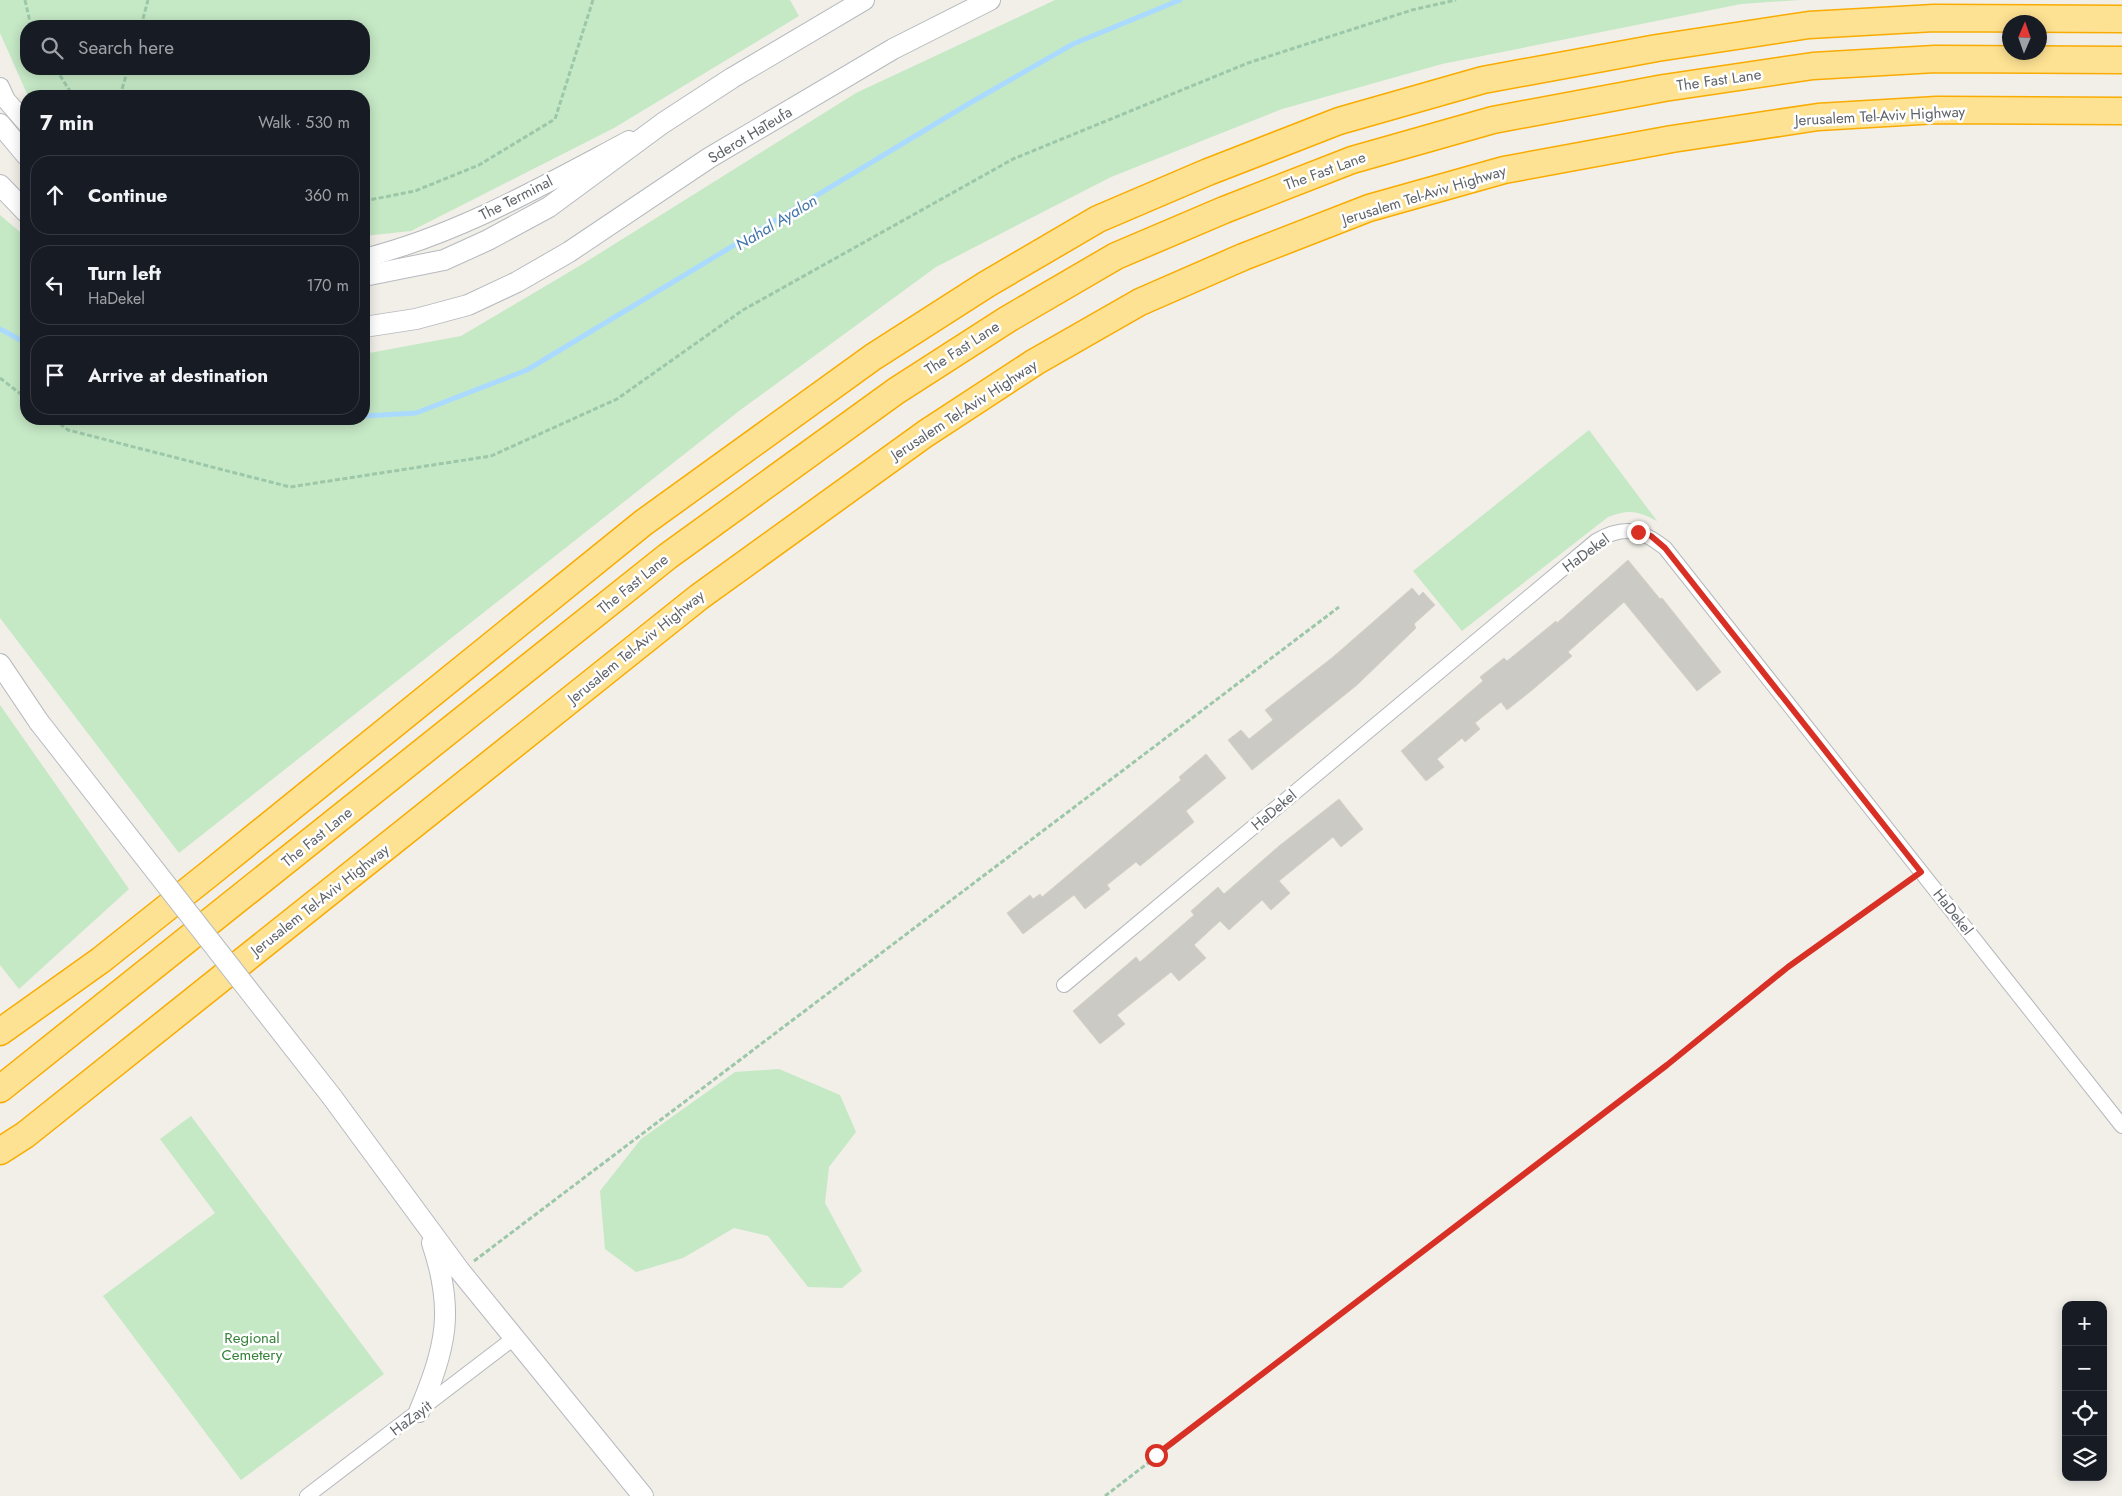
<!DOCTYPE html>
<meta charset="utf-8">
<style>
body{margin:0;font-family:Jost,sans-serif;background:#242831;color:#f1f3f6}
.controls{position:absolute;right:15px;bottom:15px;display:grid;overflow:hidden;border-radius:10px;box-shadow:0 2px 12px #0003}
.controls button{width:45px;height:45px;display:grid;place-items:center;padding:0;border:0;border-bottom:1px solid #363941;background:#171b24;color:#f1f3f6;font:25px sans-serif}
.compass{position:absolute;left:2002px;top:15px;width:45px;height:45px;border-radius:50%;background:#171b24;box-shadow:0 2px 12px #0003;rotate:2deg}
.stop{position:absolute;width:15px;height:15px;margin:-11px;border:4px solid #d93025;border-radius:50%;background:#fff}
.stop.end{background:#d93025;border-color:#fff;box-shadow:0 1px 5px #0008}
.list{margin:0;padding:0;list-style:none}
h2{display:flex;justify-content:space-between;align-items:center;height:65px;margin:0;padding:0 20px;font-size:21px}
h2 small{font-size:16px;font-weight:400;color:#9ea1a6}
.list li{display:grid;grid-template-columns:32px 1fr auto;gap:15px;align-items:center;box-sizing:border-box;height:80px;margin:0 10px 10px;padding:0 10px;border:1px solid #363941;border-radius:20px}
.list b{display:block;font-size:19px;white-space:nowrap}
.list p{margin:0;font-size:16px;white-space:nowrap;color:#9ea1a6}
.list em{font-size:16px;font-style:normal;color:#9ea1a6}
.icon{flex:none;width:28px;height:28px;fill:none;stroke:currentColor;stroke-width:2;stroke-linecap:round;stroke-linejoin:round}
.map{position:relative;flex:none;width:2122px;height:1496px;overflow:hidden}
.search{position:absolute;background:#171b24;box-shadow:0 2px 12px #0003;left:20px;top:20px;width:350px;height:55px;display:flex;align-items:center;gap:12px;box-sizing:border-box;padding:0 18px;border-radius:20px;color:#9ea1a6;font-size:19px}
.panel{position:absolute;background:#171b24;box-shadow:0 2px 12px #0003;left:20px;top:90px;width:350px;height:335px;border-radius:20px}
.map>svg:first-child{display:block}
.green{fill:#c5e8c5;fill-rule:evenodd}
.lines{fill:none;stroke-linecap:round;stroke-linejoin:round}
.stream{stroke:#aadaff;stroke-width:5}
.building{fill:#cccac5;stroke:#d6d1c6}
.minor-casing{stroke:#b5b8bc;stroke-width:16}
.tertiary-casing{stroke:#b5b8bc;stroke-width:20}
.secondary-casing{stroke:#b6babf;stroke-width:22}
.motorway-casing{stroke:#f9ab00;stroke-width:29}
.path{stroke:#9cc7a9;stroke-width:3;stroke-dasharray:5 2.5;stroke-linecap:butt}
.minor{stroke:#fff;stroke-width:14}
.tertiary{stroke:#fff;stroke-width:18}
.secondary{stroke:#fff;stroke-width:20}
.motorway{stroke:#fde293;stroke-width:26}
.secondary-bridge-casing{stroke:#b6babf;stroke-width:22;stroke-linecap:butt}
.secondary-bridge{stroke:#fff;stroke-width:20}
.route{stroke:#d93025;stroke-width:6}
.labels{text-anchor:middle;stroke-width:5;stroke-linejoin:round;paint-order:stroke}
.street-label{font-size:15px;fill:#5f6368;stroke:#fff}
.park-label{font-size:15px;fill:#348238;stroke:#fff}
.water-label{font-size:16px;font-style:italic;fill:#4174aa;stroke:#fff}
</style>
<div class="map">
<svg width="2122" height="1496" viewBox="0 0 2122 1496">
<rect width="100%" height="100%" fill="#f1efe8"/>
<path class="green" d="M0,0H790L799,16L614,128L411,231L364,236V96H28L0,33ZM364,26V69H26V26Z
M1055,0H1800L1741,4L1442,64L1282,109L1111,177L936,267L739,411L179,853L0,618V215L26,237V419H364V354L461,336L581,265L856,93Z
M1589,430L1657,521C1637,511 1630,509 1608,517L1462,631L1413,571Z
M0,705L129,889L19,989L0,965Z
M779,1069L840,1095L856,1132L829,1167L825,1203L862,1271L842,1288L808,1287L768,1236L734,1228L683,1258L636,1272L605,1249L600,1191L641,1139L735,1072Z
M191,1116L384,1374L241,1480L103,1296L215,1213L160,1139Z"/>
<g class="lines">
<path class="stream" d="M0,329L26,343
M364,416L416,413L527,370L970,103L1073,44L1180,0"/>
</g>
<path class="building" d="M1628,560L1660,599L1662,598L1721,672L1697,691L1624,602L1568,652L1572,656L1531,691L1507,710L1501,702L1475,723L1480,729L1465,742L1462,738L1437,759L1444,767L1426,781L1401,751L1483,681L1480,677L1504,658L1507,661L1556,621L1557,623Z
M1412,588L1419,596L1423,592L1435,605L1414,624L1416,628L1357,685L1252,770L1228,740L1241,730L1249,739L1273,720L1265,710L1333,657Z
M1206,754L1226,778L1186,811L1194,822L1140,866L1136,862L1107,885L1110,889L1085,909L1074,895L1023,934L1007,913L1030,895L1033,899L1040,894L1042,897L1181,780L1179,777Z
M1339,799L1363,829L1341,847L1333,837L1279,881L1290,893L1271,910L1262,900L1229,930L1220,921L1194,945L1206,958L1179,981L1171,972L1117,1015L1125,1024L1100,1044L1073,1011L1136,957L1140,962L1194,915L1191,911L1218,887L1224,894L1279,846Z"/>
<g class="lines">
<defs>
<path id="minor" d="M1064,985L1596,541C1624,525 1641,529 1665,548L2122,1126
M307,1496L514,1338"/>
<path id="tertiary" d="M0,87L6,100L26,123
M364,258C459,234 542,186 629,140"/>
<path id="secondary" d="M0,124L26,155
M0,185L26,212
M364,276L444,260L488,240L549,207L663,123L732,78L864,0
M364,327L416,319L468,305L517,282L569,252L709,158L893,49L990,0
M0,664L39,722
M332,1097L460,1271L643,1496
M419,1412C446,1347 455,1311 432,1243"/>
<path id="motorway" d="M0,1032L101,960L209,874L643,523L873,357L987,284L1098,219L1208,172L1339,121L1483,80L1657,48L1809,25L1934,18L2122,19
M0,1089L668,556L896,391L1008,319L1116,256L1224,210L1352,160L1493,120L1664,88L1813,66L1935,59L2122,60
M0,1151L25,1135L699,597L925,434L1035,362L1140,302L1243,257L1369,208L1504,170L1672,139L1818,117L1937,110L2122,111"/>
</defs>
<use href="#minor" class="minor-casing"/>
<use href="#tertiary" class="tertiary-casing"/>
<use href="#secondary" class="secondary-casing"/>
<use href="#motorway" class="motorway-casing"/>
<path class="path" d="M25,0L31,26
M141,26L148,0
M56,69L73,96
M120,96L128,69
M364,201L415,191L479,165L555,119L593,0
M0,378L26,398
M54,419L68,430L290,487L491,456L617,399L743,310L1013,159L1248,63L1412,10L1456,0
M474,1261L1339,607
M1105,1496L1667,1065L1788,967L1911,880"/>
<use href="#minor" class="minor"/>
<use href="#tertiary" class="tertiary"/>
<use href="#secondary" class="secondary"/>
<use href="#motorway" class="motorway"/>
<defs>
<path id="secondary-bridge" d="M39,722L332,1097"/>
</defs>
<use href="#secondary-bridge" class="secondary-bridge-casing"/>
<use href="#secondary-bridge" class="secondary-bridge"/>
</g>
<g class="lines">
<path class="route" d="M1156,1455L1667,1065L1788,967L1921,872L1665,548L1651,536L1638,532"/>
</g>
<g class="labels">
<g class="street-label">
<text transform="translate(1719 80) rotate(-8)" y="5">The Fast Lane</text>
<text transform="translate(1880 116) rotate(-3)" y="5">Jerusalem Tel-Aviv Highway</text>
<text transform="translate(750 135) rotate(-31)" y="5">Sderot HaTeufa</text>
<text transform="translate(1325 171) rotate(-20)" y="5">The Fast Lane</text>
<text transform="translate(1424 195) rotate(-17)" y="5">Jerusalem Tel-Aviv Highway</text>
<text transform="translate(516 198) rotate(-27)" y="5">The Terminal</text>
<text transform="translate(962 348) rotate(-33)" y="5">The Fast Lane</text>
<text transform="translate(964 410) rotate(-33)" y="5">Jerusalem Tel-Aviv Highway</text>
<text transform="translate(1586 553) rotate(-36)" y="5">HaDekel</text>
<text transform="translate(633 584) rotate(-39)" y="5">The Fast Lane</text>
<text transform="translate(636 647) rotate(-39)" y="5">Jerusalem Tel-Aviv Highway</text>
<text transform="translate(1274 810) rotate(-40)" y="5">HaDekel</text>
<text transform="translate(317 837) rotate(-39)" y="5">The Fast Lane</text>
<text transform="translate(320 900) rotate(-38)" y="5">Jerusalem Tel-Aviv Highway</text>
<text transform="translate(1953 912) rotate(52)" y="5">HaDekel</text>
<text transform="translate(411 1418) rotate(-37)" y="5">HaZayit</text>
</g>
<g class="park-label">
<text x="252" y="1343">Regional<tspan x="252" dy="17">Cemetery</tspan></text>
</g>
<g class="water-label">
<text transform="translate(776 222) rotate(-31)" y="6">Nahal Ayalon</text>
</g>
</g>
</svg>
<div class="controls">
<button>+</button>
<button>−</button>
<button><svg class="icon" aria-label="locate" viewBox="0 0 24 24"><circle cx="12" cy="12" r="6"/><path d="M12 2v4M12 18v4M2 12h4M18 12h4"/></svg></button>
<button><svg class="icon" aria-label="layers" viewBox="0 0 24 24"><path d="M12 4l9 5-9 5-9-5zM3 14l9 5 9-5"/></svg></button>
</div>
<svg class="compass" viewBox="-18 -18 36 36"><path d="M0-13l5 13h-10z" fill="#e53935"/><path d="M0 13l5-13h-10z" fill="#9ea1a6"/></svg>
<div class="stop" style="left:1156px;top:1455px"></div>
<div class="stop end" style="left:1638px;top:532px"></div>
<div class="search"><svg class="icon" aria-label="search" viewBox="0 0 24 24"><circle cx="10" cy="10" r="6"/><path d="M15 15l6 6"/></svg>Search here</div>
<section class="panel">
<h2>7 min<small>Walk · 530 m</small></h2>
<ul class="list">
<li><svg class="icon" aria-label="ahead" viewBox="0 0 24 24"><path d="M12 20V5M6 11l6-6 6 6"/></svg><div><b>Continue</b></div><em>360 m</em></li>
<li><svg class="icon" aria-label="left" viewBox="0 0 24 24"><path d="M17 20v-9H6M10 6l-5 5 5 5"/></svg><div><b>Turn left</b><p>HaDekel</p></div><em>170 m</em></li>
<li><svg class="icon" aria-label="arrive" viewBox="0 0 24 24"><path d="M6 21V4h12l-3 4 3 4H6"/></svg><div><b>Arrive at destination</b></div></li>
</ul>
</section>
</div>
